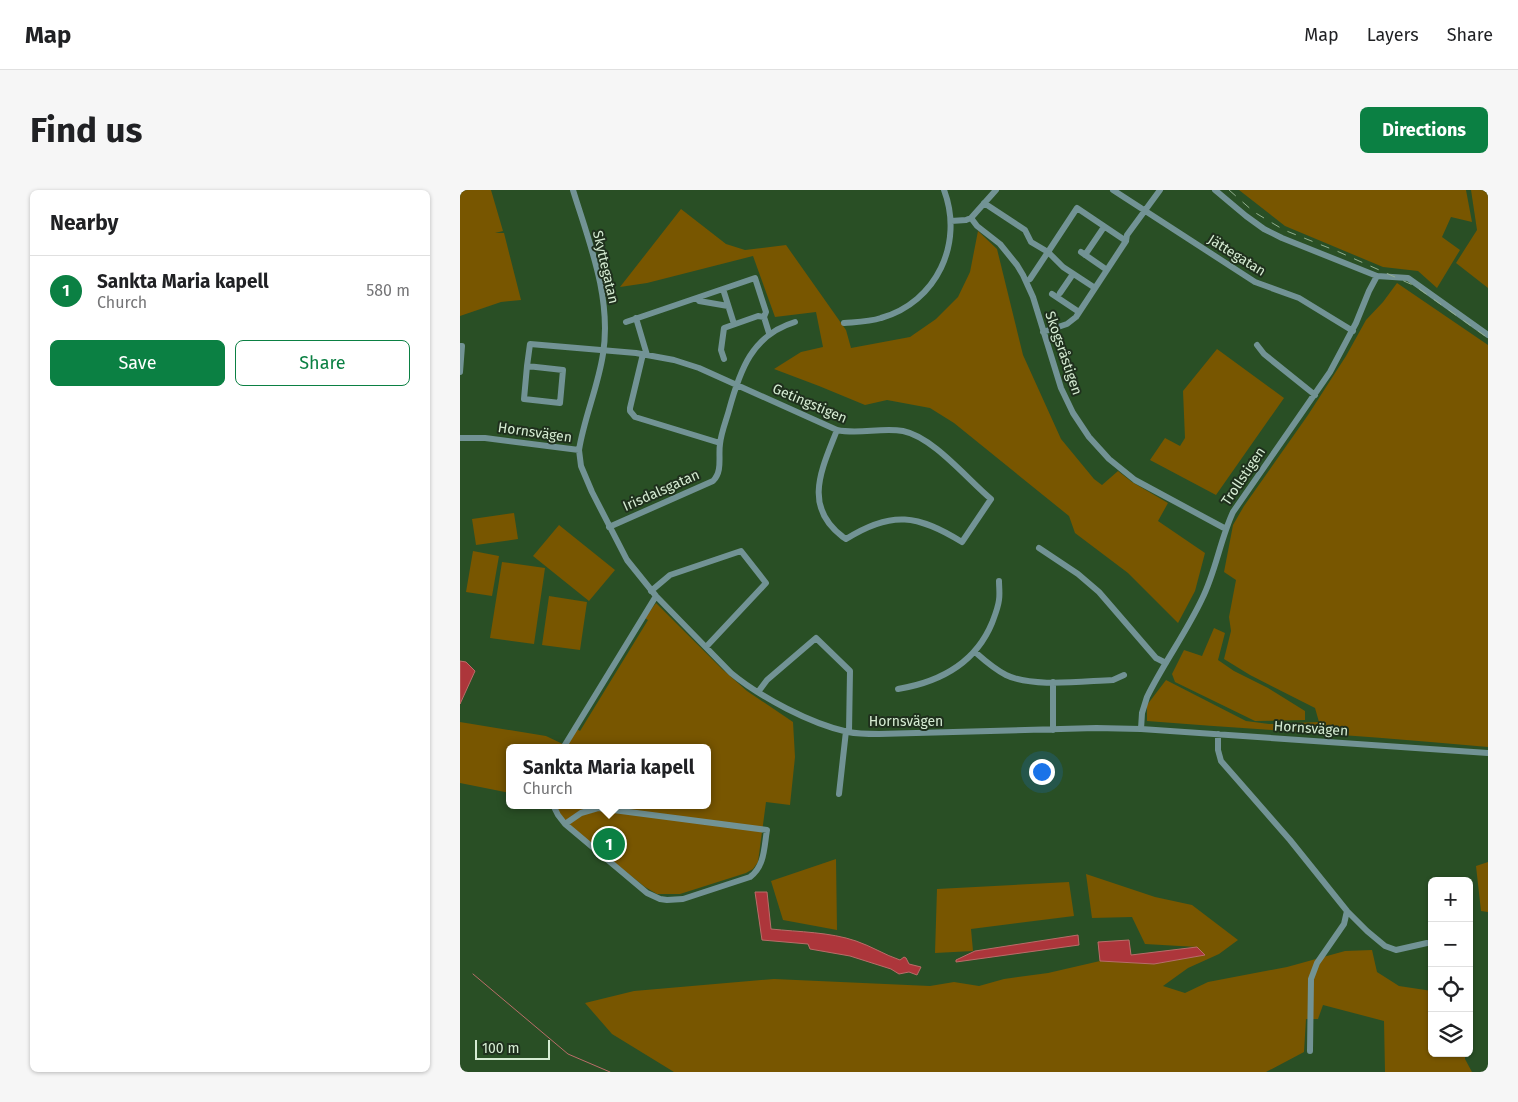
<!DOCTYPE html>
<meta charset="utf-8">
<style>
body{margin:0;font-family:"Fira Sans",sans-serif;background:#f6f6f6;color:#202124}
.controls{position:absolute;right:15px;bottom:15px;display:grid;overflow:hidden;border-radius:8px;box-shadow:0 1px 4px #0004}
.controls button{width:45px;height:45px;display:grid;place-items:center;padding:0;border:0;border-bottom:1px solid #e0e0e0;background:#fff;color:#202124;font:25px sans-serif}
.scale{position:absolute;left:15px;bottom:12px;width:75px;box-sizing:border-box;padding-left:5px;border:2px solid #d6ecd3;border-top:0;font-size:14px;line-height:18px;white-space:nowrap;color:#d6ecd3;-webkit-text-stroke:4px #1f301d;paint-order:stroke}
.you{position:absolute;left:581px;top:581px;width:18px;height:18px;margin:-12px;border:4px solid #fff;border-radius:50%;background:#1a73e8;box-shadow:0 0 0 8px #1a73e833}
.badge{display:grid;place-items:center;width:32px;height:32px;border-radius:50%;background:#0b8043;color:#fff;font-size:16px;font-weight:700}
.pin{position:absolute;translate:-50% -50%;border:2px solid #fff;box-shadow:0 1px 5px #0006}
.popup{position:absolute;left:46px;top:554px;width:205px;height:65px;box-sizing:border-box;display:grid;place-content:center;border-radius:8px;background:#fff;filter:drop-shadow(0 1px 4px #0005);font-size:16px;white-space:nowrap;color:#757577}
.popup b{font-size:19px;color:#202124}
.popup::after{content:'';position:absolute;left:50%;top:100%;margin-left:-10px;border:10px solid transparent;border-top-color:#fff}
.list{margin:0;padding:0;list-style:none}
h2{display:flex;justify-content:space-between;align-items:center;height:65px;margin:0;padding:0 20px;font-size:21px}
h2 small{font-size:16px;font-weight:400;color:#757577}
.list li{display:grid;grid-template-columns:32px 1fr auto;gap:15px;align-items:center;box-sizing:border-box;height:70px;padding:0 20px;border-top:1px solid #e0e0e0}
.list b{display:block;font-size:19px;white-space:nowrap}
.list p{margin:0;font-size:16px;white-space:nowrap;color:#757577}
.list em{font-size:16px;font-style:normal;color:#757577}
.actions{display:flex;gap:10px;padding:15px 20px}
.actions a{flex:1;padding:11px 0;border:1px solid #0b8043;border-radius:8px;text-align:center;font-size:18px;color:#0b8043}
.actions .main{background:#0b8043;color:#fff}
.icon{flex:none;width:28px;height:28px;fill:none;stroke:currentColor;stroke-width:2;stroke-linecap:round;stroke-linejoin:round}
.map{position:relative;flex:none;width:1028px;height:882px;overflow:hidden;border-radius:8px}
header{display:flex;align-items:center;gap:30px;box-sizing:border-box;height:70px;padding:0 25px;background:#fff;border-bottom:1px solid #e0e0e0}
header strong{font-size:24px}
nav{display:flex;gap:28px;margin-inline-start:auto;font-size:18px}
.intro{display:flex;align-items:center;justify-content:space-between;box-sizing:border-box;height:120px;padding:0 30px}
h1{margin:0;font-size:35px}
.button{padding:12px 22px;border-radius:8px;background:#0b8043;color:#fff;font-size:18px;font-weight:700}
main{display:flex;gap:30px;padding:0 30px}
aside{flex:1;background:#fff;border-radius:8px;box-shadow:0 1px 4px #0004}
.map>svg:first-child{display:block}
.green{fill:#785600}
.water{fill:#ad363b;stroke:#b96d69}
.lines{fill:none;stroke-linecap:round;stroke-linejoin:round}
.stream{stroke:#b96d69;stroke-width:1}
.minor{stroke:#729395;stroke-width:6}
.rail{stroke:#93af8f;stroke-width:1;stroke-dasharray:9 9;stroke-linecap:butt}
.labels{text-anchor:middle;stroke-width:4;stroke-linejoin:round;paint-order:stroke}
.street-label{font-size:14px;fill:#d6ecd3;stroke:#1f301d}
</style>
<header>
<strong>Map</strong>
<nav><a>Map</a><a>Layers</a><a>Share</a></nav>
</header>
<div class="intro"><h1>Find us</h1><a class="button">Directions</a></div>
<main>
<aside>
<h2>Nearby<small></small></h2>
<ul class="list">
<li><span class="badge">1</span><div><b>Sankta Maria kapell</b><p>Church</p></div><em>580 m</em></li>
</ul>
<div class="actions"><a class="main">Save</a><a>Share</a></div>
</aside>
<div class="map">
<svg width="1028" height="882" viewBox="0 0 1028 882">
<rect width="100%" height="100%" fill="#294f25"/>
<path class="green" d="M0,0H31L43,41L35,43H44L61,110L41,112L0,126Z
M779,0H1006L1012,32L991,27L982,47L1000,60L977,98L958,81L923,77L825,36Z
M1011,0H1028V98L996,73L1017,40Z
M221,19L266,54L285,60L326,55L386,140L391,158L450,147L476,129L498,107L510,82L518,41L537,59L563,165L601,249L634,289L642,295L658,281L672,292L708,313L698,331L745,363L735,401L718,433L668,383L615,343L609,326L494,233L470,218L427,210L405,215L359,196L314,179L341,162L363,157L356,122L315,127L293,66L187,93L160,97Z
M937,93L1028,155V557C914,546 801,540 687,531V515L706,490L786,531L809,534L859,532L855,518L790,485L764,469L771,441L769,427L776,390L764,382L773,335L784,316L848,225L886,166L906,130L923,112Z
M757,159L824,208L756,305L690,270L705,248L720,256L725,248L723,201Z
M54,323L58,349L16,355L12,329Z
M99,335L155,380L129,411L73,366Z
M13,361L39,366L32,406L6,402Z
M42,372L85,378L74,454L30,448Z
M89,406L127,412L120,460L82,455Z
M196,413L262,479L287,501L333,532L335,567L330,615L306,612L298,672L293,679L286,683L220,704H197L185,697L119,644L91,615H248V558H50V603L0,593V532L86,546L107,556L117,539L120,541L188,430L185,428Z
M754,438L765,443L758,470L774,481L808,498L845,521V530L795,531L715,492L712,484L724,460L742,466Z
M376,669L377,740L323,730L311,691Z
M1028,672V722L1021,721L1016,676Z
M626,684L695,707L732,715L778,750L759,764L728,778L703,796L725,803L748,792L827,777L885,761L912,760L917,782L939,796L972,801V863H1005V869L1012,882H925L924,831L863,815L858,829H846L844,862L806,882H214L152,844L125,813L174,801L314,789L470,796L494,792L519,796L544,789L588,783L640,771L694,774L745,765L737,757L685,754L672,727L632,728Z
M609,692L614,726L511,739L513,761L475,763L477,699Z"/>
<path class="water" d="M0,471L6,472L15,481L0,514Z
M295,702H307L311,739C339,742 370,742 396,751C411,756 425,765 440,770L444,767L446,768L449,774L461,777L457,785L449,782L439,784L431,779L390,766L350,759L348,754L302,750Z
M618,745L619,755L496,772V770L515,761Z
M669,750L671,765L737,757L745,765L694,774L640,771L638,752Z"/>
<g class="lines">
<path class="stream" d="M13,784L108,864L150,882"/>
<path class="minor" d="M113,0C129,52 152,108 143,164C138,197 124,228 119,260
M653,0L795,92L839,108L893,141
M755,0L786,26L804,39L822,48L917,86L948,88L1028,145
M524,13L565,40L571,52L588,62L570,89
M511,28L517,36L540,54L557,75L563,85L573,107L601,198L613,223L629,247L649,269L675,290L766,339
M491,31L506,30L511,28L536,0
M621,62L647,80
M625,65L644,37
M635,98L603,77L588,62L617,18L666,51
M263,99L274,134
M600,103L613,84
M592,104L619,122
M238,108L239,111L268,116
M176,128L187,165
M166,132L295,88L306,122L304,127L309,143
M384,133C396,132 409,132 421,128C477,112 504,53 484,0
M583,142L607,134L616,127L666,51L667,45L700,0
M797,155L804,164L855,205
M0,156H2L0,182
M183,164L170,218V221L175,227L260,253
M264,169L261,160L264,138L298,126L304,127
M67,176L70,154L176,163L214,170L239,178L377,240C399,245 421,237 443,241C473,247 507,289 531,309L502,352C458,325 432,320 386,349L383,347C342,316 362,279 377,240
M67,176L103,180L100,213L64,209Z
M0,248H25L119,260L121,276L132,302L167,370L196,406L271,483C300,507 351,534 388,542C398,544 408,544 419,544L636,538L681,539L1028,563
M149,337L253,291C263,281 258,266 260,254C261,243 266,231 269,220C280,180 292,145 335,132
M579,358L618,384L639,402L696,468L706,473
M191,401L210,385L281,361L306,393L246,457
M515,462C524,470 534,479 546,485C572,498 624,491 653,490L664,485
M593,492V540
M438,499C480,492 515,474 532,433C535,425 538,418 539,410C540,404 539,397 539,391
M298,502L307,490L356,448L390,481L389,542
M681,539L682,523L687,507C703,474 726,443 742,409C756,381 760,350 773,322L870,182L896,133L909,101L917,86
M758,544V560L761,571L830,650L887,721L907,741L925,756L936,760L967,753
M103,558L196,406
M379,604L386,541
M93,615L98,625L105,634L187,703L200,709L207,710L223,709L290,687C305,676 304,657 307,640L138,618L121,623L105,634
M850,861L851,789L857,773L884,734L887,721"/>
<path class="rail" d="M769,0L794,22L824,40L879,62L955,96L1028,148"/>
</g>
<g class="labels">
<g class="street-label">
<text transform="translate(777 65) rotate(32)" y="5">Jättegatan</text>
<text transform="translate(146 77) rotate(77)" y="5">Skyttegatan</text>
<text transform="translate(604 163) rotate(71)" y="5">Skogsråstigen</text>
<text transform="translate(350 213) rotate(23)" y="5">Getingstigen</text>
<text transform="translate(75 242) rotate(8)" y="5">Hornsvägen</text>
<text transform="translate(783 286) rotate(-56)" y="5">Trollstigen</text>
<text transform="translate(201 300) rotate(-24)" y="5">Irisdalsgatan</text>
<text x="446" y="536">Hornsvägen</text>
<text transform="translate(851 538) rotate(4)" y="5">Hornsvägen</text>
</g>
</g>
</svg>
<div class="controls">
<button>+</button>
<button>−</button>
<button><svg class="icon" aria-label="locate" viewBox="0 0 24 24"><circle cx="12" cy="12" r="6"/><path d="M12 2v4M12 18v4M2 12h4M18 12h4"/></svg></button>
<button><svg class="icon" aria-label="layers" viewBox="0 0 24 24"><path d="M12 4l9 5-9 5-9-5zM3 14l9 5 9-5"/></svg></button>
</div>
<div class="scale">100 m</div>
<div class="you"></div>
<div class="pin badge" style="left:149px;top:654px">1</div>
<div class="popup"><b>Sankta Maria kapell</b>Church</div>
</div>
</main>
